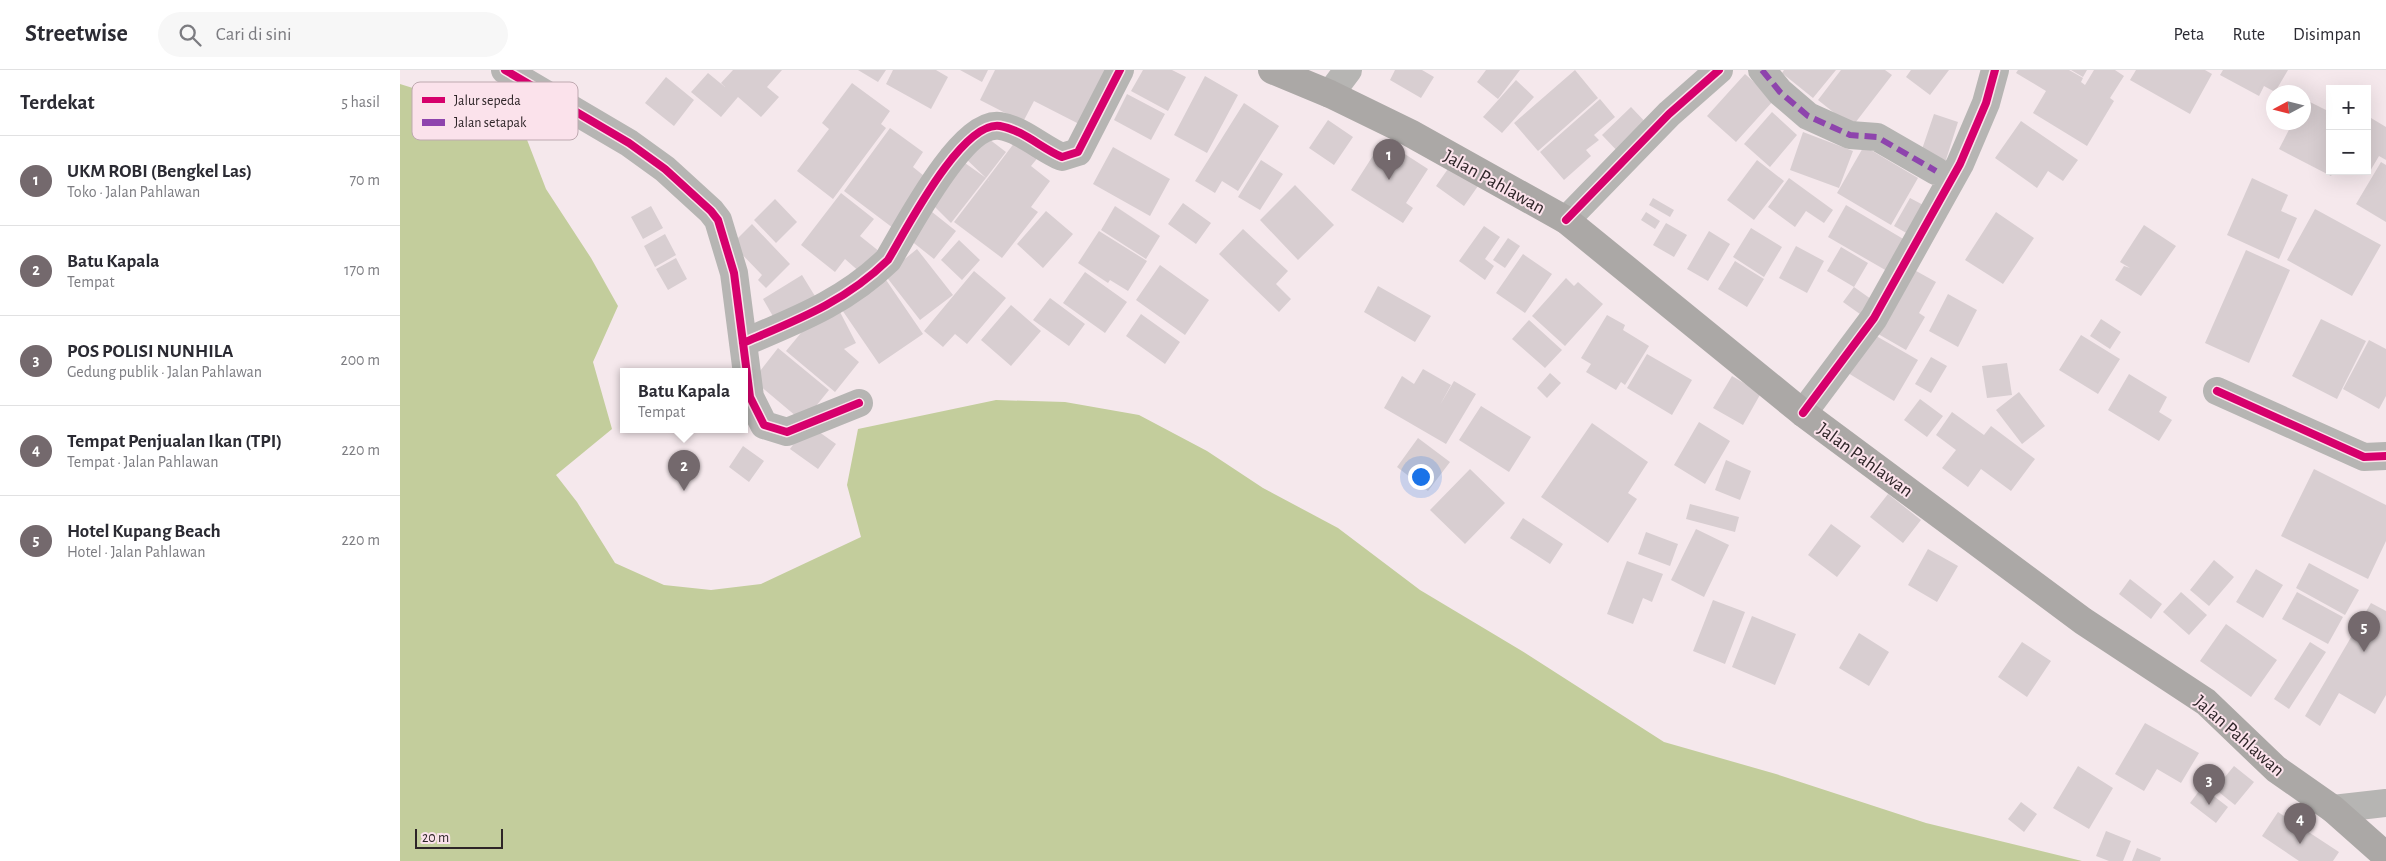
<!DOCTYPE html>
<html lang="id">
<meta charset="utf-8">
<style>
body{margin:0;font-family:"Alegreya Sans",sans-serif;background:#f7f7f7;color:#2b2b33}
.controls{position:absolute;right:15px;top:15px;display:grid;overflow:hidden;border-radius:0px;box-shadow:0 5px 20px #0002}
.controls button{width:45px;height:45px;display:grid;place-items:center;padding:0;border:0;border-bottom:1px solid #e1e1e2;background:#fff;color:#2b2b33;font:25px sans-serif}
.compass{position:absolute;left:1866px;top:15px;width:45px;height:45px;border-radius:50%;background:#fff;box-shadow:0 5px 20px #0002;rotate:263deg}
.scale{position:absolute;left:15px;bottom:12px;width:88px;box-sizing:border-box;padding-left:5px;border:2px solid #2e2528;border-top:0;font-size:14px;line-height:18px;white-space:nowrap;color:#2e2528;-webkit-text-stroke:4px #fbe2eb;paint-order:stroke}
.you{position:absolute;left:1020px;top:406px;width:18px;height:18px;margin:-12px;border:4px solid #fff;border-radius:50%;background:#1a73e8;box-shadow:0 0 0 8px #1a73e833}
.badge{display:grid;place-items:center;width:32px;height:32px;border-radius:50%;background:#74696d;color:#fff;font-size:16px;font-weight:700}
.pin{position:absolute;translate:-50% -41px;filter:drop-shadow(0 1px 2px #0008)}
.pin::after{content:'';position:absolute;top:26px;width:18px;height:15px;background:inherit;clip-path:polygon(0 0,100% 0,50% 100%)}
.popup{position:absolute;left:220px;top:298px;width:128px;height:65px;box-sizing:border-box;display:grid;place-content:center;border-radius:0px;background:#fff;filter:drop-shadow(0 1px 4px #0005);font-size:16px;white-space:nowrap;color:#7c7c81}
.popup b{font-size:19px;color:#2b2b33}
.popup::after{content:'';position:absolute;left:50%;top:100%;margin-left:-10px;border:10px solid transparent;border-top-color:#fff}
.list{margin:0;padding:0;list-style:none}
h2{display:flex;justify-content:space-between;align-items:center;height:65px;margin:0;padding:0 20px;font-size:21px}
h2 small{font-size:16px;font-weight:400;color:#7c7c81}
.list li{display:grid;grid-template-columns:32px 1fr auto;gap:15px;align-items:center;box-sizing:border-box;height:90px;padding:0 20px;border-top:1px solid #e1e1e2}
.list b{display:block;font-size:19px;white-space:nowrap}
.list p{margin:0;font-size:16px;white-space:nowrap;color:#7c7c81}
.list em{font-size:16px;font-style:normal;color:#7c7c81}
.icon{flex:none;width:28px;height:28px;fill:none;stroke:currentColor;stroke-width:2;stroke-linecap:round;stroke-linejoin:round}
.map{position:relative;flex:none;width:1986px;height:791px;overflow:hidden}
header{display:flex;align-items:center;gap:30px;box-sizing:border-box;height:70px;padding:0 25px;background:#fff;border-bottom:1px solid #e1e1e2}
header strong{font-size:24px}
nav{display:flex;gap:28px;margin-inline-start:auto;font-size:18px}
.search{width:350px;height:45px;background:#f7f7f7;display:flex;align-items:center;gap:12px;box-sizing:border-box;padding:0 18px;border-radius:28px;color:#7c7c81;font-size:19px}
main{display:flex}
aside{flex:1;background:#fff}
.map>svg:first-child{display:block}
.water{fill:#c3cd9c}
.building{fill:#d8ced1}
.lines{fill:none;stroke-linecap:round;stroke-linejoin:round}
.minor{stroke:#b6b5b3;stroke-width:28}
.highway{stroke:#aba8a6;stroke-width:28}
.quiet{stroke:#8e44ad;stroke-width:6;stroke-dasharray:12 6;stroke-linecap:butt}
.cycleway-casing{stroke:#fbe2eb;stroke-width:11}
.cycleway{stroke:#d6006c;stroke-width:8}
.labels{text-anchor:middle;stroke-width:4;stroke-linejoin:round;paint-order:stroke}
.street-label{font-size:19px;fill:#2e2528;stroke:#fbe2eb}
.key{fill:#fbe2eb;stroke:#bea9b0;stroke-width:1}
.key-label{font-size:14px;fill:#2e2528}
</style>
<header>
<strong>Streetwise</strong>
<div class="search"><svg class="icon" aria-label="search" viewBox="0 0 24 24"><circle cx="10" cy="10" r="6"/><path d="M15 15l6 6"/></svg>Cari di sini</div>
<nav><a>Peta</a><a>Rute</a><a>Disimpan</a></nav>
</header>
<main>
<aside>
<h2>Terdekat<small>5 hasil</small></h2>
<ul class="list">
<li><span class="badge">1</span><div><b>UKM ROBI (Bengkel Las)</b><p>Toko · Jalan Pahlawan</p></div><em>70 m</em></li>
<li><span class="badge">2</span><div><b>Batu Kapala</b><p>Tempat</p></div><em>170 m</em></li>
<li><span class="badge">3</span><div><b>POS POLISI NUNHILA</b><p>Gedung publik · Jalan Pahlawan</p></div><em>200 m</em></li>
<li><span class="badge">4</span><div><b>Tempat Penjualan Ikan (TPI)</b><p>Tempat · Jalan Pahlawan</p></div><em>220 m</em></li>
<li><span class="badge">5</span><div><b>Hotel Kupang Beach</b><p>Hotel · Jalan Pahlawan</p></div><em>220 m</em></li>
</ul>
</aside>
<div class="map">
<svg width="1986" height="791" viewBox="0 0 1986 791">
<rect width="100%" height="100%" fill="#f5e8ec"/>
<path class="water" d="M0,14L67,35L124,62L146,119L191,188L218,236L193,292L212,359L156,405L177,432L215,493L264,515L311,520L361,514L461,467L447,415L458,359L596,330L665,332L739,345L807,381L863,418L938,458L1020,520L1122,581L1264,672L1376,704L1526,753L1682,791H0Z"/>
<path class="building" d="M333,0H382L367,17L379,27L361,47L338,27L321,47L291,22L308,3L325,17L321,13Z
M458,0H486L478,12Z
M493,0H536L548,7L531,39L486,14Z
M560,0H588L582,12Z
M595,0H710L683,56L634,31L623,52L580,30Z
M743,0H772L786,7L768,41L731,21Z
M995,0H1022L1034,7L1021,28L990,10Z
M1086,0H1120L1098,29L1077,12Z
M1175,0L1198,28L1138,81L1114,53Z
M1384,0H1436L1413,28L1382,3Z
M1441,0H1485L1492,5L1452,57L1418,30Z
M1511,0H1549L1530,25L1506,7Z
M1618,0H1669L1683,8L1681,12L1685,15L1694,0H1715L1724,6L1710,28L1714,31L1687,76L1633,43L1646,21L1616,3Z
M1671,0H1687L1683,7Z
M1736,0H1805L1812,4L1790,44L1730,10Z
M1823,0H1888L1875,22L1864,16L1859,26L1820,5Z
M1345,4L1374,30L1336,72L1307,46Z
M805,6L838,25L807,83L774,65Z
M266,7L294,30L274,56L245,33Z
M1116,10L1134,27L1102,63L1083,47Z
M452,13L490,41L481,54L486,58L433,129L397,101L429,59L422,53Z
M727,24L765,44L751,70L714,50Z
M1200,29L1215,47L1194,65L1199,70L1186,80L1191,86L1164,110L1140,82Z
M1904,29L1930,42V101H1934L1931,106L1879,79L1893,52H1904Z
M844,33L879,56L838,121L822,111L815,123L795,111Z
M1231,37L1252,59L1223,87L1202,65Z
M1372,42L1397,65L1370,97L1344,74Z
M1534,44L1558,52L1543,99L1518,91Z
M1971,48L1986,57V90L1979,86L1969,103L1967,102V55Z
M928,50L953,67L934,95L909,78Z
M1621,51L1678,90L1663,111L1648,101L1637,118L1595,88Z
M490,58L523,82L513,97L529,110L493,158L444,121Z
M1403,62L1453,81L1439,118L1390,100Z
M585,66L606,82L586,108L563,86Z
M618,68L640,85L631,96L650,111L631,137L638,142L602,188L554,152L587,109L589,111L587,109Z
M983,70L1028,99L1006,133L1013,138L1003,153L951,120Z
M1464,76L1518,108L1491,155L1437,123Z
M713,77L770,109L750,146L693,114Z
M558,88L586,108L551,153L530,132Z
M861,90L883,104L860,140L838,127Z
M1357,90L1384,111L1354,150L1327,130Z
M1981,92L1986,95V152L1956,134Z
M1050,96L1078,116L1064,136L1036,116Z
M1389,108L1433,140L1424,153L1406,141L1395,157L1368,137Z
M1852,108L1888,125L1881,141L1897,148L1879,189L1827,165Z
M895,115L934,155L898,190L860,150Z
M441,123L474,149L460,166L480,182L462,204L445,189L435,202L401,175Z
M1253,128L1274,140L1270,147L1249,135Z
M1510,128L1527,137L1510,165L1494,156Z
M375,129L397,152L376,173L354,150Z
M783,133L811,153L796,174L768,154Z
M1446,135L1505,170L1487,201L1428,167Z
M251,136L263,158L243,169L231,147Z
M715,136L760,166L746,189L701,160Z
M527,138L556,161L534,189L505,166Z
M1915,139L1981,175L1952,226L1887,190Z
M646,141L673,164L643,198L617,174Z
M1246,142L1260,151L1255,159L1241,150Z
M1596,142L1634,168L1603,214L1565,190Z
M1266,153L1287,165L1274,187L1253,175Z
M352,154L390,194L366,218L358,210L362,205L332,174Z
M1744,155L1776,176L1741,226L1715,210L1724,196L1730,198L1720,192Z
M1084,156L1100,167L1085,189L1094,196L1085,210L1059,191Z
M1351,158L1382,177L1364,207L1333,187Z
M843,159L888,201L876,214L891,229L879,242L819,184Z
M699,161L747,191L728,221L710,210L708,213L678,193Z
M1309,161L1330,174L1308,211L1287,199Z
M265,164L276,185L255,197L244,176Z
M1108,168L1120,176L1105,198L1093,190Z
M559,170L580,190L562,210L541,190Z
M1396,176L1424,191L1407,223L1379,208Z
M1441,177L1468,193L1454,217L1427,201Z
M517,179L553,225L520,250L485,205Z
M1846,180L1890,200L1849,293L1805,273Z
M1123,184L1152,204L1125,243L1096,223Z
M276,188L287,209L268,220L256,199Z
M1335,191L1364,209L1347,237L1318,219Z
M760,195L809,230L785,265L736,230Z
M1509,197L1536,212L1519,243L1525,247L1506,280L1473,261Z
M574,201L606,228L567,274L555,264L543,277L524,261Z
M685,202L727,232L705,263L663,233Z
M482,204L523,264L479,294L438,234Z
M402,205L418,231L378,255L363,229Z
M1166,208L1174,216L1178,212L1203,234L1165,276L1132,246Z
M978,216L1031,246L1015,272L964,242Z
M1454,217L1478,234L1467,249L1443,232Z
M1548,224L1577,240L1558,277L1529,261Z
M650,228L685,254L669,276L633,250Z
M611,235L641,261L611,296L581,270Z
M440,242L456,273L444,279L459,292L435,322L386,281L410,252Z
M741,244L780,272L765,294L726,266Z
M1207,245L1225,255L1223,260L1249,276L1225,315L1221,312L1216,320L1186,302L1191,294L1181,288Z
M1701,249L1721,262L1710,279L1690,266Z
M1921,249L1966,271L1937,329L1892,306Z
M1129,250L1162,280L1145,298L1112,269Z
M1471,263L1518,290L1494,331L1448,303Z
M1681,265L1720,289L1698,324L1659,300Z
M1969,270L1986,279V326L1979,339L1943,319Z
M378,278L429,320L403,352L353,310Z
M1247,284L1292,310L1272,345L1227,318Z
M1531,287L1547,296L1531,323L1515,314Z
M1607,293L1612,325L1587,328L1582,296Z
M1023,299L1051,315L1040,335L1054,311L1076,324L1046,374L984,338L1002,306L1014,314Z
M1150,303L1161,313L1147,328L1137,318Z
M1729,304L1767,327L1759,342L1772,350L1759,371L1708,340Z
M1332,306L1361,323L1343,355L1313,338Z
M1619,322L1645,356L1622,374L1596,340Z
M1520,329L1543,346L1527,367L1504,350Z
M1081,336L1131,367L1109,402L1059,370Z
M1552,342L1584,365L1591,356L1635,389L1611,421L1581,399L1568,417L1542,398L1556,380L1536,365Z
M1299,352L1330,371L1305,414L1274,395Z
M1192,353L1248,392L1228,423L1237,429L1208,473L1141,427Z
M408,354L436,374L418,399L390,379Z
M1018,368L1050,392L1028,421L997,397Z
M343,376L364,391L349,412L329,397Z
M1326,390L1351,401L1340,430L1315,420Z
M1070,399L1105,433L1065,474L1030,440Z
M1914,399L1986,435V471L1968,509L1881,466Z
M1488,424L1521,450L1503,473L1470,447Z
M1290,434L1339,447L1335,462L1286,449Z
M1123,448L1163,474L1150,494L1110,468Z
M1431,454L1461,476L1437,507L1408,485Z
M1296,459L1329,475L1304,527L1271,510Z
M1246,462L1278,474L1270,496L1238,484Z
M1528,479L1558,496L1537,532L1508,515Z
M1814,490L1834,507L1809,536L1790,520Z
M1227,491L1263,504L1252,532L1243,528L1233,554L1207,544Z
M1909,493L1959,520L1945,545L1896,518Z
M1856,499L1883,515L1863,548L1836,532Z
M1730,509L1762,534L1751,549L1719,524Z
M1781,522L1807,545L1789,565L1763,542Z
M1897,522L1943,547L1928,574L1882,549Z
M1313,530L1345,542L1325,594L1293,581Z
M1971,533L1986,541V625L1975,644L1939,623L1920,656L1905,646Z
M1352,546L1396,564L1375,615L1332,597Z
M1826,554L1877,590L1851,627L1800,591Z
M1459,563L1489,582L1469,616L1439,598Z
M1622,572L1651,591L1627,627L1598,607Z
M1910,572L1926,582L1889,639L1874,629Z
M1745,653L1799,683L1781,713L1757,699L1744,721L1715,704Z
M1678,696L1713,718L1689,759L1653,738Z
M1834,696L1854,712L1835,735L1815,719Z
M1802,717L1828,737L1816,753L1790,733Z
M1621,732L1637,744L1624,762L1608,749Z
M1878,742L1939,782L1933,791H1899L1862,766Z
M1706,761L1731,771L1723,791H1709L1696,786Z
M1737,778L1761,788L1760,791H1732Z"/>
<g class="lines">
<path class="minor" d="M105,0L229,73L265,99L311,141L318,150L334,203L350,327L364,355L387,362L459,333
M1362,0L1380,22L1408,46L1450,65L1477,67L1536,101
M930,24L948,0
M1166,150L1269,44L1319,0
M343,273C397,250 445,232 488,190C506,160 562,50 600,56C623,60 641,78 662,87L678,82L720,0
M1817,321L1964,387L1986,386
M1403,343L1474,248L1560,94L1586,33L1595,0
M1933,739L1986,733"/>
<path class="highway" d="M872,0L930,24L1010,63L1166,150L1403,343L1683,551L1806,632L1876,699L1933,739L1986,786"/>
<path class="quiet" d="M1362,0L1380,22L1408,46L1450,65L1477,67L1536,101"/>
<defs>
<path id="cycleway" d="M105,0L229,73L265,99L311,141L318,150L334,203L350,327L364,355L387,362L459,333
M1166,150L1269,44L1319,0
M343,273C397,250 445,232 488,190C506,160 562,50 600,56C623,60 641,78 662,87L678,82L720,0
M1817,321L1964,387L1986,386
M1403,343L1474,248L1560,94L1586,33L1595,0"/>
</defs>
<use href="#cycleway" class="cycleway-casing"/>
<use href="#cycleway" class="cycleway"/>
</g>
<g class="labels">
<g class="street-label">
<text transform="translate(1095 111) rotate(29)" y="7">Jalan Pahlawan</text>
<text transform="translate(1466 389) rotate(36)" y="7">Jalan Pahlawan</text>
<text transform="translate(1840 665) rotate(41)" y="7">Jalan Pahlawan</text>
</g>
</g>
<rect x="12" y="12" width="166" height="58" rx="8" class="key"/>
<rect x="22" y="27" width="23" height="6" fill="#d6006c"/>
<rect x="22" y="49" width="23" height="7" fill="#8e44ad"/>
<g class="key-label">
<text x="54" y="35">Jalur sepeda</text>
<text x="54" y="57">Jalan setapak</text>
</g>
</svg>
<div class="controls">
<button>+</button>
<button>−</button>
</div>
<svg class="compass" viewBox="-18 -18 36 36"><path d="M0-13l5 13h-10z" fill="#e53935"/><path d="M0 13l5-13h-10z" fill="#7c7c81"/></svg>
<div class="scale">20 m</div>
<div class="you"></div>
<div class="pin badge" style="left:989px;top:110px">1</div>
<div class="pin badge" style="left:284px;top:421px">2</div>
<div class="popup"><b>Batu Kapala</b>Tempat</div>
<div class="pin badge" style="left:1809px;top:735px">3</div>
<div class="pin badge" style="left:1900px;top:774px">4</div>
<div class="pin badge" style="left:1964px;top:582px">5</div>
</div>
</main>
